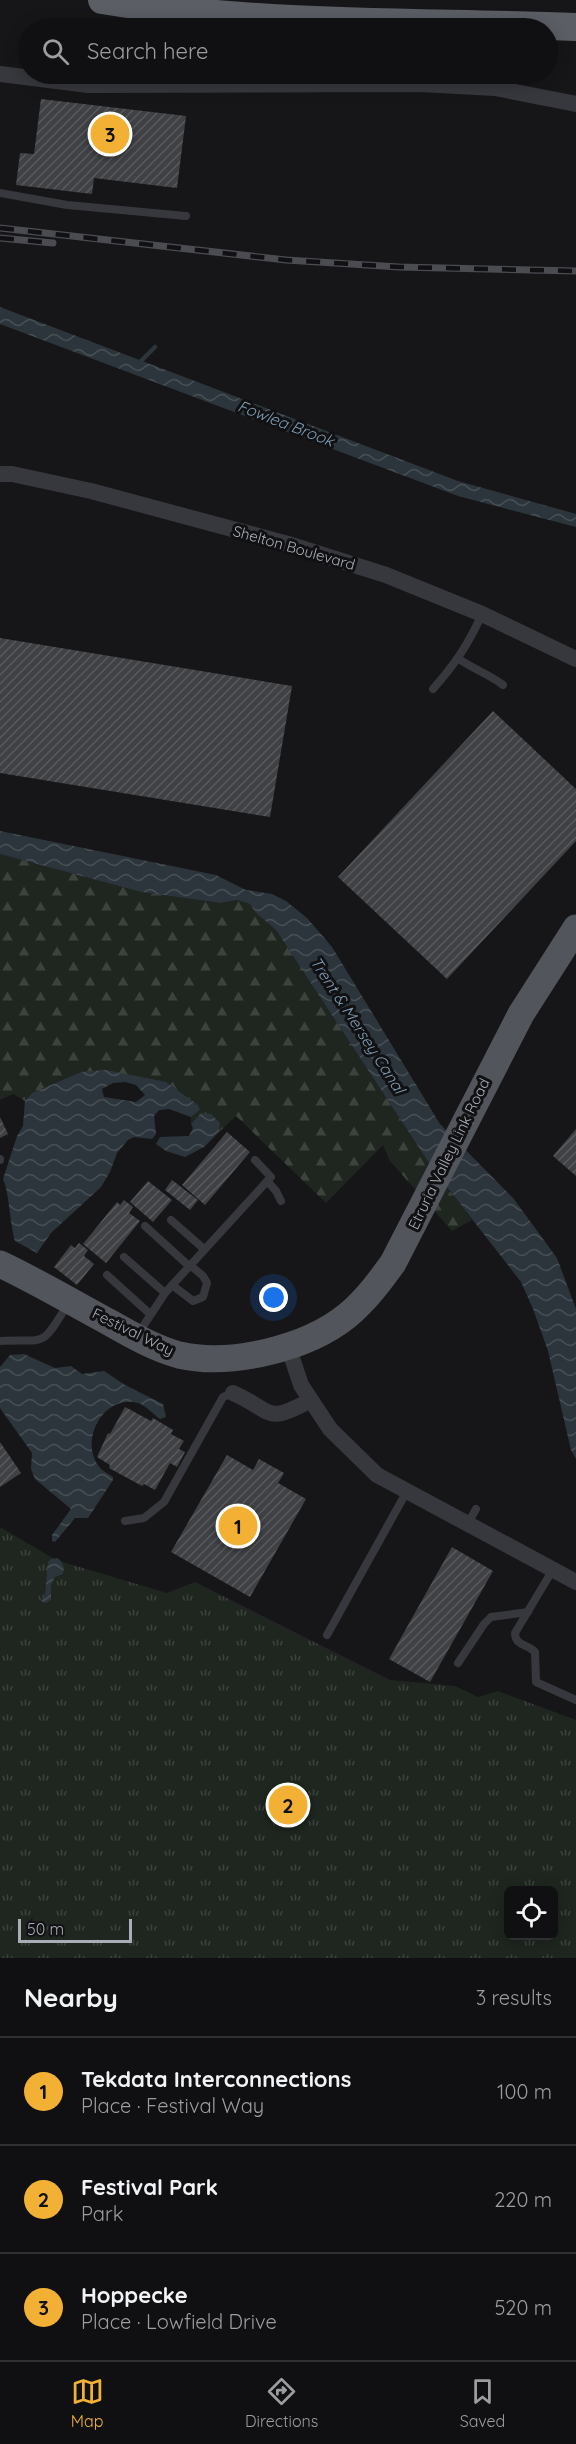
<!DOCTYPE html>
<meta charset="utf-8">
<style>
body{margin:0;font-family:Quicksand,sans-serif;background:#1e1e20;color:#f1f3f6}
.controls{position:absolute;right:18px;bottom:18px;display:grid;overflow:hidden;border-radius:9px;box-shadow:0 3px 15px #0003}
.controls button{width:54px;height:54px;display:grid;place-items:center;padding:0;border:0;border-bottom:2px solid #303032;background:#101012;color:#f1f3f6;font:30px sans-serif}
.scale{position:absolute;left:18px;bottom:15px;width:114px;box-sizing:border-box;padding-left:6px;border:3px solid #a8adb8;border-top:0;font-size:16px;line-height:21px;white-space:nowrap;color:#a8adb8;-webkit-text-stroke:4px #111113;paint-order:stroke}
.you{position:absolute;left:274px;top:1298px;width:21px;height:21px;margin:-15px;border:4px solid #fff;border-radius:50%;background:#1a73e8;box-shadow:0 0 0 9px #1a73e833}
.badge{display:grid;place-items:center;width:39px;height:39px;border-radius:50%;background:#f2b134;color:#111;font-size:20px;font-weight:700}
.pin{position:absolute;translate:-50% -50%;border:3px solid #fff;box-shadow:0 2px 6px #0006}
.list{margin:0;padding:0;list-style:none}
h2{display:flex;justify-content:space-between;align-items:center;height:78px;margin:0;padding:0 24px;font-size:26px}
h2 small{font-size:20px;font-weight:400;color:#9c9d9f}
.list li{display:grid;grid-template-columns:39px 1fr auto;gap:18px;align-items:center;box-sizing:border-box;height:108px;padding:0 24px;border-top:2px solid #303032}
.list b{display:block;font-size:22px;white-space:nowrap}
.list p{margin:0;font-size:20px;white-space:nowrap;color:#9c9d9f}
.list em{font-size:20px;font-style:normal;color:#9c9d9f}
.icon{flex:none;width:33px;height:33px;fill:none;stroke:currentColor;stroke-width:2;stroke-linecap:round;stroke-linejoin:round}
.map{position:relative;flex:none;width:576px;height:1958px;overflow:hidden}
.search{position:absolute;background:#101012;box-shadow:0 3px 15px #0003;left:18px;right:18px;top:18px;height:66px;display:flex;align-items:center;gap:15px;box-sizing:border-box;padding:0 21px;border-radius:33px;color:#9c9d9f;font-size:22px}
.sheet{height:402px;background:#101012}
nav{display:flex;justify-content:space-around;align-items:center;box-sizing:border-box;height:84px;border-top:2px solid #303032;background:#101012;font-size:16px;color:#9c9d9f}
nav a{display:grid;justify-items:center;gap:3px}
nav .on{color:#f2b134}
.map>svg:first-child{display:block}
.forest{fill:url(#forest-firs)}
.park{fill:url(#park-tufts);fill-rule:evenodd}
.water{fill:url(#water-waves);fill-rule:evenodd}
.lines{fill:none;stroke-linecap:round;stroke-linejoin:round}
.stream{stroke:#2c353c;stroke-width:4.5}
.building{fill:url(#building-hatch)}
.service{stroke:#37383d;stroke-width:8}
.minor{stroke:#37383d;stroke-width:16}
.primary{stroke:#53555c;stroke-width:27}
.trunk{stroke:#5b5e65;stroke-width:28}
.rail-casing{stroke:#4a4c52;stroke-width:7}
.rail{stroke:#111113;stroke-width:4.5;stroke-dasharray:14;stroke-linecap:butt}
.labels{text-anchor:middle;stroke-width:6;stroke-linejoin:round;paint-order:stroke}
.street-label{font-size:15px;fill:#a8adb8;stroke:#111113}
.water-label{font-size:16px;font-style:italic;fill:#7f9bb3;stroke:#111113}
</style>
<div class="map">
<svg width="576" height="1958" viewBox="0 0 576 1958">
<defs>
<pattern id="forest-firs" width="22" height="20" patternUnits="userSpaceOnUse" patternTransform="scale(1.5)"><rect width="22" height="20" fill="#1e261f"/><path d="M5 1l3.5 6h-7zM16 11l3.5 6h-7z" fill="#3c433d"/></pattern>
<pattern id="park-tufts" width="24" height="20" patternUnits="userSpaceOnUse" patternTransform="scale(1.5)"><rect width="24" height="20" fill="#1e261f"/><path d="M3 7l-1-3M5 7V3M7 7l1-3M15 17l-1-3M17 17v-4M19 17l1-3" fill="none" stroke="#3c433d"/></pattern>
<pattern id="water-waves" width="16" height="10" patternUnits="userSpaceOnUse" patternTransform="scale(1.5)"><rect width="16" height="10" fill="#2c353c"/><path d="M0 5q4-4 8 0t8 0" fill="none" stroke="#485056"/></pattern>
<pattern id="building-hatch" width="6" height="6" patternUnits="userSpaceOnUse" patternTransform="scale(1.5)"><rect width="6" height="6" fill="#404145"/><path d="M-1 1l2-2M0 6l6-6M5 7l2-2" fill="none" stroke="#595a5e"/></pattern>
</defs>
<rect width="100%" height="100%" fill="#161618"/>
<path class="forest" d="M0,854L141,892L221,903L237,900L250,904L256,913L276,930L433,1169L472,1220L452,1231L390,1161L383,1145L326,1203L236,1116L219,1132L220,1123L201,1113L191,1124V1117L200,1110L198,1105L166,1082L81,1072L32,1093L25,1101L13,1094L0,1100Z"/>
<path class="park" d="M0,1527L56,1560L167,1593L195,1582L390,1680L455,1686L478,1697L498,1691L576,1720V1958H0ZM508,1890H554V1936H508Z"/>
<path class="water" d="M0,307L458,481L576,514V527L458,496L0,324Z
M0,831L216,875L246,890L272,894L286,901L307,918L321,934L332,947L440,1124L513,1198L557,1258L576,1309V1459L571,1450L548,1351L533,1309L521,1282L433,1169L276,930L256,913L250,904L237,900L221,903L141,892L0,854Z
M106,1070L166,1082L198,1105L200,1110L191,1117L169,1109L159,1110L154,1116L156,1134L152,1139L134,1137L128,1140L117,1153L110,1172L101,1187L51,1233L37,1253L15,1241C10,1224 9,1191 3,1179L17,1136L23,1126L25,1101L32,1093L81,1072ZM125,1082L136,1085L145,1095L136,1102L104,1097L102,1089L113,1083Z
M201,1113L211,1114L220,1123L219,1132L204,1147L185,1157L166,1151L156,1144L160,1137L189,1136L193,1128L191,1124Z
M24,1354L55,1368L71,1366L82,1374L104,1371L125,1385L163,1404L166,1417L160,1419C153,1414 145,1405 138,1403C103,1393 77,1443 101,1469C104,1472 109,1474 113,1477V1480L88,1518H75L55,1542L52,1541V1535L71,1509L35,1479L31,1469L32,1453L0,1408V1367L10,1355Z
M58,1558C63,1563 65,1567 63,1574L55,1577L51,1585V1600L46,1603L41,1602L45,1596L48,1562L51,1559Z"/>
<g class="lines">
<path class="stream" d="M138,364L155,347"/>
</g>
<path class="building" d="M41,99L186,116L177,188L94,178L92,194L16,185L20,153L34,154Z
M0,638L292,686L270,817L0,773Z
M493,711L576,789V841L447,979L338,877Z
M0,1117L8,1134L0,1138Z
M576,1129V1176L553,1156Z
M227,1132L250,1152L205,1205L182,1185Z
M172,1180L198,1200L190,1210L165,1190Z
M148,1181L172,1200L153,1222L130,1202Z
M124,1200L133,1207L129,1213L140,1221L106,1263L83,1244L117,1202L120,1205Z
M79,1243L88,1250L84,1256L94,1264L77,1285L54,1267L71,1245L75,1248Z
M125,1407L151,1421L153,1418L173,1430L171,1434L184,1441L179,1449L185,1452L177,1467L170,1463L155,1490L144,1484L142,1486L109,1468L110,1465L97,1457L108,1433L110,1434Z
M0,1442L21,1473L0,1487Z
M227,1455L253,1470L259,1459L284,1473L278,1483L306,1499L250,1597L171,1552Z
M452,1547L493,1571L430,1682L389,1659Z"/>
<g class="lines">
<path class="service" d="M0,193L67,205L186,216
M459,659C473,669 489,674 503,685
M433,689C455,664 468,645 482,614
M0,1160V1159
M267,1181L276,1191L281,1201
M171,1220L204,1249
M145,1226L189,1266
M124,1257L165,1293
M107,1275L150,1314
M172,1285L193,1301L203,1297L207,1283L203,1276L190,1265
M138,1334L165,1293L271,1177L255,1160
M0,1341C50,1339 40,1348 68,1304
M125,1521L144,1518L164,1502L223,1397L233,1393
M467,1525L476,1509
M552,1571L515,1633C515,1646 528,1644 535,1652L536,1682L576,1700
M327,1635L407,1491
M458,1663L484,1624L491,1617L528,1612"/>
<path class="minor" d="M0,74L88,85L421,84L495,88L576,104
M0,474H12L91,491L288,544L386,575L482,614L576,659
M288,1346L301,1385L330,1429L377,1475L576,1582
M233,1393C275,1412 265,1425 311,1400"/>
<path class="primary" d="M0,1264C36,1281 70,1301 105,1320C128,1333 153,1348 179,1355C231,1367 308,1348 348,1315C366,1300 380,1281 393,1263L521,1014L576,928"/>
<path class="trunk" d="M102,0C258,26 419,21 576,27"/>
<defs>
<path id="rail" d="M0,228L286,260L399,267L576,271
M0,238L53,243"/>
</defs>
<use href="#rail" class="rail-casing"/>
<use href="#rail" class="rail"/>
</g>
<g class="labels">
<g class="street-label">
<text transform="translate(294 548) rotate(16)" y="5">Shelton Boulevard</text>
<text transform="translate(449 1154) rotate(-64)" y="5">Etruria Valley Link Road</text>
<text transform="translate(133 1332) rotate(26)" y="5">Festival Way</text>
</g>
<g class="water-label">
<text transform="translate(286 423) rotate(21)" y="6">Fowlea Brook</text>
<text transform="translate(358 1025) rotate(57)" y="6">Trent &amp; Mersey Canal</text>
</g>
</g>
</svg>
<div class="controls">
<button><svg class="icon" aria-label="locate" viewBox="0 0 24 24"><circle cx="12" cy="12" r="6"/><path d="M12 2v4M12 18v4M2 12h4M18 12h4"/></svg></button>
</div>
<div class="scale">50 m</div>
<div class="you"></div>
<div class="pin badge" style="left:238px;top:1526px">1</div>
<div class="pin badge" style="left:288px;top:1805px">2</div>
<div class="pin badge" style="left:110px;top:134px">3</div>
<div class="search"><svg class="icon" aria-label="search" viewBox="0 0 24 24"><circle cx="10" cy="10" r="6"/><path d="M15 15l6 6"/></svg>Search here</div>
</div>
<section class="sheet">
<h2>Nearby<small>3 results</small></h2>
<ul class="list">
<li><span class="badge">1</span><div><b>Tekdata Interconnections</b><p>Place · Festival Way</p></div><em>100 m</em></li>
<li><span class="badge">2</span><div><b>Festival Park</b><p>Park</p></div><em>220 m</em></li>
<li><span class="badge">3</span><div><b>Hoppecke</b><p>Place · Lowfield Drive</p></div><em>520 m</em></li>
</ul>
</section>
<nav>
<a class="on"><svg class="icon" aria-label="map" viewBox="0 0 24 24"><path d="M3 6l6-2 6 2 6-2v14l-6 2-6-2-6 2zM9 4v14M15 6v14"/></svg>Map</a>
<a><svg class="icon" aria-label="directions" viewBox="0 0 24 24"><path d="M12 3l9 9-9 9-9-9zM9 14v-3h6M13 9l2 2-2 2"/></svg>Directions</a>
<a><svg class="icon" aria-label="saved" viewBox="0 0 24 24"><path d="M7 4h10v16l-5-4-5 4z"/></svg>Saved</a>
</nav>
